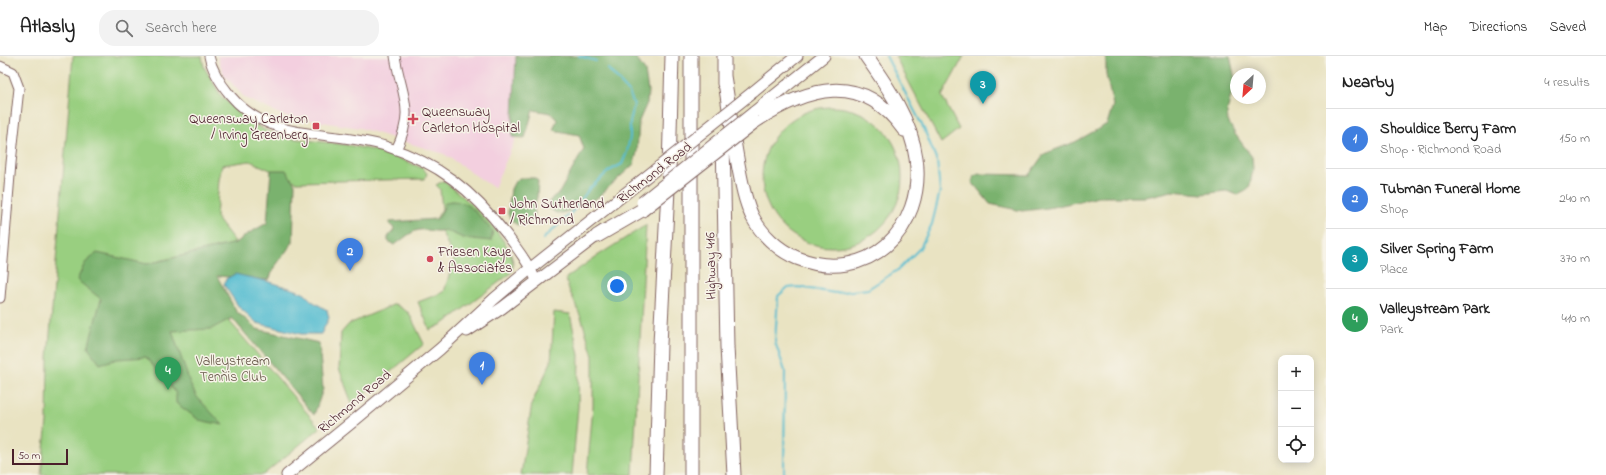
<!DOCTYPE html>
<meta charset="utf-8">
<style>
body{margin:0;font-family:"Indie Flower",sans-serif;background:#f2f2f2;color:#222}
.controls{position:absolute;right:12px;bottom:12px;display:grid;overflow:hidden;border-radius:8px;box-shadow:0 2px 10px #0003}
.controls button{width:36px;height:36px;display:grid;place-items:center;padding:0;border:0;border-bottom:1px solid #e0e0e0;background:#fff;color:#222;font:20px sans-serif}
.compass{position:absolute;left:1230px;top:12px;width:36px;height:36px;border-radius:50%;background:#fff;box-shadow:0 2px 10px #0003;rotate:206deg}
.scale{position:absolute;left:12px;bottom:10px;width:56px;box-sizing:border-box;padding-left:4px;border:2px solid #4a1f2b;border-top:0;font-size:11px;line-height:14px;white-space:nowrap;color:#4a1f2b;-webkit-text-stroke:3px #f7f3e8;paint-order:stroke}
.you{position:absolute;left:617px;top:230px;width:14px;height:14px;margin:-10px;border:3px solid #fff;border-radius:50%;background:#1a73e8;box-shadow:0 0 0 6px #1a73e833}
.badge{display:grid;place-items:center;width:26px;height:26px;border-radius:50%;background:#ea580c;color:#fff;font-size:13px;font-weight:700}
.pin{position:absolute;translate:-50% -33px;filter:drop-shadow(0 1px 2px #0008)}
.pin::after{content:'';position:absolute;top:21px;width:14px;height:12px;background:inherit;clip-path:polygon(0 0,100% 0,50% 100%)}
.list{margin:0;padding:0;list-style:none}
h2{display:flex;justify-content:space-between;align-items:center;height:52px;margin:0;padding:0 16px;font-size:17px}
h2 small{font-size:13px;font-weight:400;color:#767676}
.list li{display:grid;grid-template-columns:26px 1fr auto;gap:12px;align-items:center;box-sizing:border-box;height:60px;padding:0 16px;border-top:1px solid #e0e0e0}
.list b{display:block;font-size:15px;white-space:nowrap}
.list p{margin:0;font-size:13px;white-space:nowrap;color:#767676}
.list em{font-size:13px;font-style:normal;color:#767676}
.icon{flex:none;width:22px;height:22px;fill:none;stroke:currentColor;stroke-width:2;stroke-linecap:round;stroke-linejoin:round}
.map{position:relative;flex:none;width:1326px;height:419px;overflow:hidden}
header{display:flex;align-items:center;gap:24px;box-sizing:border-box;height:56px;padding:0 20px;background:#fff;border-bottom:1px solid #e0e0e0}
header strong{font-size:19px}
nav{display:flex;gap:22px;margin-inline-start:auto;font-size:14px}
.search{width:280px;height:36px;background:#f2f2f2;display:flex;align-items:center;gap:10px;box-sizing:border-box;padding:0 14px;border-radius:16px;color:#767676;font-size:15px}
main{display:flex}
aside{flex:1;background:#fff}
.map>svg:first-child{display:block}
.built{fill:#f3cfdf}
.green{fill:#99cf80;stroke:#727756}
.forest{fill:#7ab26e;stroke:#62684c}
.water{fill:#53bcd0;stroke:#4e6e7e}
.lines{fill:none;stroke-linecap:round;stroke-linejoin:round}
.stream{stroke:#53bcd0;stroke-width:2}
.minor-casing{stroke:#826460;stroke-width:11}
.major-casing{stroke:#826460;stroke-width:13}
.highway-casing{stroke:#826460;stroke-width:15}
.minor{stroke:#fff;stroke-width:9}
.major{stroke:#fff;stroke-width:11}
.highway{stroke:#fff;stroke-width:13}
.major-bridge-casing{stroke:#826460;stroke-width:13;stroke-linecap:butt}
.highway-bridge-casing{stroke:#826460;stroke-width:15;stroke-linecap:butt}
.major-bridge{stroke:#fff;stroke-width:11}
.highway-bridge{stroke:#fff;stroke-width:13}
.poi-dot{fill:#d1495b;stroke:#f7f3e8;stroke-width:1.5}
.labels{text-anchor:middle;stroke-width:3;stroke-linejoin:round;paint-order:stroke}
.poi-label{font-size:14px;fill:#4a1f2b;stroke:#f7f3e8;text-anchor:start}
.street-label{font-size:14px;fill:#4a1f2b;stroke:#f7f3e8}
.park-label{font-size:14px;fill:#625444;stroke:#f7f3e8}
</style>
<header>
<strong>Atlasly</strong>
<div class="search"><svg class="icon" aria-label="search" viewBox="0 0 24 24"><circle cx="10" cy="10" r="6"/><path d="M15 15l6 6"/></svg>Search here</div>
<nav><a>Map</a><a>Directions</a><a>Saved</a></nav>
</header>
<main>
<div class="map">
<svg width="1326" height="419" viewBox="0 0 1326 419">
<rect width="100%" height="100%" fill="#f7f3e8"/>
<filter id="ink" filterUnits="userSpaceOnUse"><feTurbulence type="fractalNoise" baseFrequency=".025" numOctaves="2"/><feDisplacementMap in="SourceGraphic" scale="8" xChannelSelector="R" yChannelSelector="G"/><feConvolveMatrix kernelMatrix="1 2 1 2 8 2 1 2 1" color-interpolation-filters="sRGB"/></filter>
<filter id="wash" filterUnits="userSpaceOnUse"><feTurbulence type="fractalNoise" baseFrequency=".012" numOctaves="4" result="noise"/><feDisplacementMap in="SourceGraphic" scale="16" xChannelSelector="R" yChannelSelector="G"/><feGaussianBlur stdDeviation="0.9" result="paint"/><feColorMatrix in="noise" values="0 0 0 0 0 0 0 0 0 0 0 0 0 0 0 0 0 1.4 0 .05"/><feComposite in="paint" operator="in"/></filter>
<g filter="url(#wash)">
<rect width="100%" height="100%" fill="#e9e3c2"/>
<path class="built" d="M217,0H526L523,66L494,132L444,98L360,72L284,60L245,42L224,19Z"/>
<path class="green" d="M73,0H202L204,11L221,40L248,65L265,74L282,81L347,89L384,96L422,112L427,117L425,123L297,126L250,105L222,109L219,124L216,161L236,187L147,208L220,254L320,372L263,419H41L47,366L48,302Z
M895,0H964L942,40L959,73L941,87Z
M762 121a70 70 0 1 1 140 0a70 70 0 1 1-140 0Z
M443,125C462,138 515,185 513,210C513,212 511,215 510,218L443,268L430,274L418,246L444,236L454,203L436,163L442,153L440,133L436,129Z
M646,169L633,419H587L593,350V300L582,264L568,231L566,222L594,202Z
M395,248L409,257L424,288L352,348L339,312L341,277L349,268Z
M554,256L570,258L579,299L578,351L572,419H521L532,347L551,306Z"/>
<path class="forest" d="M516,0H635L645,15L648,35L647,47L639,65L637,96L634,108L597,142L584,149L562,157H556L549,152L548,147L553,141L559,137L584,93L579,79L553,74L557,64L551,57L533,54L525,82L512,81Z
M1106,0H1230L1235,23L1227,56L1228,65L1235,78L1252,101L1253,113L1251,124L1250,129L1246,135L1238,139L1226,135L1202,138L1172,135L1146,141H1099L1048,152L1022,155L990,148L972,126L974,120L979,118L1029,119L1044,98L1075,86L1107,68L1113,49L1106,19Z
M271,114H286L295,128L293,186L274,212L269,224L217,220L236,255L257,273L319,287L323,333L314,359L232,262L211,273L172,275L191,330L197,341L223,369L199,364L176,347V337L146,301L117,303L100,308L88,292L101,243L77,224L85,207L97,197L147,208L236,187L246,179L267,167Z
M519,122H535L538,125L537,141L534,151L535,158L532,164L517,169L511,164L508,158L511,133L514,127Z
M452,145C473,146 479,162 493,175L491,185L463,182L445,174C436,177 429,173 419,174C409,176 402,185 394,189L388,185V181L394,174L393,171L389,168L390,166L436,163L440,160L446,146Z"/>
<path class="water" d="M235,218L266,225L296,234L305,238L312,245L327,254L329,262L321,278H301L257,267L239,251L224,229L226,223Z"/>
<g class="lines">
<path class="stream" d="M579,0L596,5
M543,183L573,155L589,133L609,115L622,108L627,96L630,81V66L634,49L629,36L608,13
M784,419L785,315L775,286L778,240L787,232L798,231L835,237L868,233L899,213L920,192L932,168L940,135L937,105L924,73L886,0"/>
</g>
</g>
<g filter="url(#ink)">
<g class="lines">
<defs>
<path id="minor" d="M209,0C212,15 221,28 230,39C271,88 331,73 385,90C439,107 472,134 507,179C518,194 529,207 536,224
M395,0C401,39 416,53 396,94
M0,10L13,16L19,32L11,107L0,242"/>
<path id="major" d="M753,36L797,0
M754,56L824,0
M467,275L502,252L603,175
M287,419L356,363L440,293L494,243L531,212L641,125"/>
<path id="highway" d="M724,0V28
M724,20C729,51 733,82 739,113C742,129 745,145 752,160C761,178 778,194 797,202C867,230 926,173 916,102C911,64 888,31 866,0
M754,66C807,31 861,14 904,74
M723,82L727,291L734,419
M597,180L642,154
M656,419L660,288L669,114L672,0
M691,419V0"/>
</defs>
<use href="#minor" class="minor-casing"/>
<use href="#major" class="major-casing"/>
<use href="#highway" class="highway-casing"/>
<use href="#minor" class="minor"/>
<use href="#major" class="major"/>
<use href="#highway" class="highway"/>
<defs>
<path id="major-bridge" d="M641,125L753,36
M642,146L754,56"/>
<path id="highway-bridge" d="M642,154L754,66"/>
</defs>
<use href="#major-bridge" class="major-bridge-casing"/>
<use href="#highway-bridge" class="highway-bridge-casing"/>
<use href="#major-bridge" class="major-bridge"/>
<use href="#highway-bridge" class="highway-bridge"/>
</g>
</g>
<g class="poi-dot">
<path d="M411 57h4v4h4v4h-4v4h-4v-4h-4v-4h4z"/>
<rect x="312" y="66" width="8" height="8" rx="2"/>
<rect x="498" y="151" width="8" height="8" rx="2"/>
<circle cx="430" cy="203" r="4"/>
</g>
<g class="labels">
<g class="poi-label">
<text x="422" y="60">Queensway<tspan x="422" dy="16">Carleton Hospital</tspan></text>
<text x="308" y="67" text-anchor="end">Queensway Carleton<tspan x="308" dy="16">/ Irving Greenberg</tspan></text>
<text x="510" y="152">John Sutherland<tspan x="510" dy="16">/ Richmond</tspan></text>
<text x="438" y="200">Friesen Kaye<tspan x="438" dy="16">&amp; Associates</tspan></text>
</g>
<g class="street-label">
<text transform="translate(654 116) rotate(-38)" y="5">Richmond Road</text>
<text transform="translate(710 210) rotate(-91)" y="5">Highway 416</text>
<text transform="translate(354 345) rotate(-40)" y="5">Richmond Road</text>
</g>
<g class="park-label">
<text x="233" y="309">Valleystream<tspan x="233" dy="16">Tennis Club</tspan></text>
</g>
</g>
</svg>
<div class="controls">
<button>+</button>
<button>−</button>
<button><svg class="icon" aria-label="locate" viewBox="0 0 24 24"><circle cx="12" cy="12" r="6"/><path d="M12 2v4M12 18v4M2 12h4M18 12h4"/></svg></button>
</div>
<svg class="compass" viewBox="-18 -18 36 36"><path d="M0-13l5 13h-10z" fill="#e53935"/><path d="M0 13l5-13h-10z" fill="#767676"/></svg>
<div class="scale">50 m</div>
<div class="you"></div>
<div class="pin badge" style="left:482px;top:329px;background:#3f7fe0">1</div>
<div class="pin badge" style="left:350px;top:215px;background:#3f7fe0">2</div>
<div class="pin badge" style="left:983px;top:48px;background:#0f9aa8">3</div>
<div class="pin badge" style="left:168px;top:334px;background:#2e9e5b">4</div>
</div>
<aside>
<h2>Nearby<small>4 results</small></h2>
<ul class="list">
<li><span class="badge" style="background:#3f7fe0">1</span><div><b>Shouldice Berry Farm</b><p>Shop · Richmond Road</p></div><em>150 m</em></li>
<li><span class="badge" style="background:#3f7fe0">2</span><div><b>Tubman Funeral Home</b><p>Shop</p></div><em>240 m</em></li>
<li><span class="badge" style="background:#0f9aa8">3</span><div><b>Silver Spring Farm</b><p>Place</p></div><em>370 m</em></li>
<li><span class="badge" style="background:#2e9e5b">4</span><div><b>Valleystream Park</b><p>Park</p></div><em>410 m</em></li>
</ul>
</aside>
</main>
